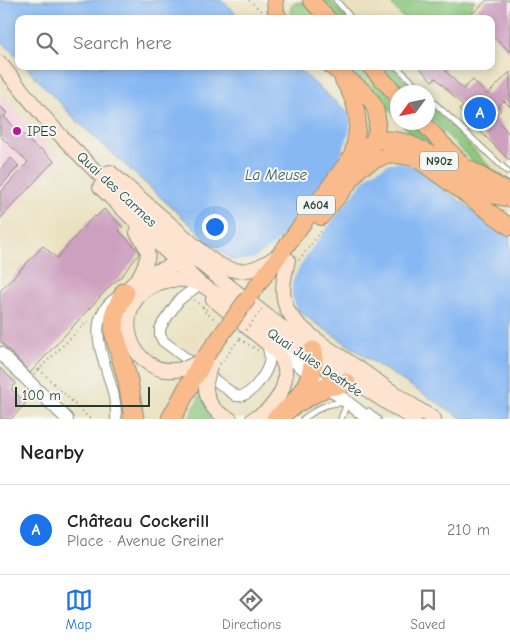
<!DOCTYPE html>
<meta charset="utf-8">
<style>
body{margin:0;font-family:"Comic Neue",sans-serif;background:#f2f2f2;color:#222}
.compass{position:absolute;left:390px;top:85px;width:45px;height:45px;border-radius:50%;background:#fff;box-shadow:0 2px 8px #0003;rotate:237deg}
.scale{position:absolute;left:15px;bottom:12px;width:135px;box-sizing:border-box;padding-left:5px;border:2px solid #1f3d34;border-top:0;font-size:14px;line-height:18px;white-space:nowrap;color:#1f3d34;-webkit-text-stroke:4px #f6f6f2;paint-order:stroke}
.you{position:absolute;left:214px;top:226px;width:18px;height:18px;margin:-12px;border:4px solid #fff;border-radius:50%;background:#1a73e8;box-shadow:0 0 0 8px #1a73e833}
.badge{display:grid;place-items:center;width:32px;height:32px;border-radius:50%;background:#1a73e8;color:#fff;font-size:16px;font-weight:700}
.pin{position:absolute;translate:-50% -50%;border:2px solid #fff;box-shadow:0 1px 5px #0006}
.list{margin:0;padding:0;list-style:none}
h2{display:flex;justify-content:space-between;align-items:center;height:65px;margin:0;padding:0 20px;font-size:21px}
h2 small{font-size:16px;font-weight:400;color:#767676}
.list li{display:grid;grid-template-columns:32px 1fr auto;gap:15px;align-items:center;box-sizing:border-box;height:90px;padding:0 20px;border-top:1px solid #e0e0e0}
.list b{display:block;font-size:19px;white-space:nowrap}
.list p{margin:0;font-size:16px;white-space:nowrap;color:#767676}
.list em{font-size:16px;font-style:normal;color:#767676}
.icon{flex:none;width:28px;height:28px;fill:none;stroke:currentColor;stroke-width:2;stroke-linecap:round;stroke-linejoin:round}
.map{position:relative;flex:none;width:510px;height:419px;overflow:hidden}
.search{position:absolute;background:#fff;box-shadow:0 2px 8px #0003;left:15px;right:15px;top:15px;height:55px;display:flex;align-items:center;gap:12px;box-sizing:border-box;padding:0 18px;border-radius:10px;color:#767676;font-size:19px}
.sheet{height:155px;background:#fff}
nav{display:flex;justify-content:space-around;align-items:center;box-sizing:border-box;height:70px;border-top:1px solid #e0e0e0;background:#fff;font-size:14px;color:#767676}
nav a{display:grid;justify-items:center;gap:2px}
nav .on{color:#1a73e8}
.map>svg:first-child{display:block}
.built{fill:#f5cfda}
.green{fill:#8cc87e;stroke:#568259}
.water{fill:#87b8f3;stroke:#537a94}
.pier{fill:#eae1c0}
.building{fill:#cda0bf}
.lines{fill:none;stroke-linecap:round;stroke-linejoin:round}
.service-casing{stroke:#848f7a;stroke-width:7}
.minor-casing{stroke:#848f7a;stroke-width:12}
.tertiary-casing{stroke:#848f7a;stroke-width:14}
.secondary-casing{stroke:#848f7a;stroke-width:16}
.primary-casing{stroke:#848f7a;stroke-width:18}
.motorway-casing{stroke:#848f7a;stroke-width:21}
.path{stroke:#848f7a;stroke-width:2;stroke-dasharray:1 4;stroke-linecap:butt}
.service{stroke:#fff;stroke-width:5}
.minor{stroke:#fff;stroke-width:10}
.tertiary{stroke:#fff;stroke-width:12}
.secondary{stroke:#fde4d1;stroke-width:14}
.primary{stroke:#fabb8c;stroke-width:16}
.motorway{stroke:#fabb8c;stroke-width:19}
.secondary-bridge-casing{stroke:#848f7a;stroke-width:16;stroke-linecap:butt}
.primary-bridge-casing{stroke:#848f7a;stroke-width:18;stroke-linecap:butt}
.motorway-bridge-casing{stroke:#848f7a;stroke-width:21;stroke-linecap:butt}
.path-bridge{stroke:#848f7a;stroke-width:2;stroke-dasharray:1 4;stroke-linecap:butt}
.secondary-bridge{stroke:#fde4d1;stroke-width:14}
.primary-bridge{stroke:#fabb8c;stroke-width:16}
.motorway-bridge{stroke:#fabb8c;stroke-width:19}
.poi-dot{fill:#b5179e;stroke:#f6f6f2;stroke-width:2}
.labels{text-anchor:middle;stroke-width:4;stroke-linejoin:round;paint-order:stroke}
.shield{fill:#f6f6f2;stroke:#60746d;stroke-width:1}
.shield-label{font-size:12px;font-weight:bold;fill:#1f3d34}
.poi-label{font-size:14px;fill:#1f3d34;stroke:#f6f6f2;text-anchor:start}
.street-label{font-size:14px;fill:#1f3d34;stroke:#f6f6f2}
.water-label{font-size:15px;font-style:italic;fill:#395c64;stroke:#f6f6f2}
</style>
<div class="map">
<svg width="510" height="419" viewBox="0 0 510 419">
<rect width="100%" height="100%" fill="#f6f6f2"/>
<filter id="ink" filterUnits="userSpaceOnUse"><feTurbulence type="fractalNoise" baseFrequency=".02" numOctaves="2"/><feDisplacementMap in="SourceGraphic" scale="10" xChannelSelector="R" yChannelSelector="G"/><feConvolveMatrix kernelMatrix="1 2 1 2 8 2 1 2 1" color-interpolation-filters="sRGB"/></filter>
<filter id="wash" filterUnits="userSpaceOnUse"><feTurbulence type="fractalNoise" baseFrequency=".0096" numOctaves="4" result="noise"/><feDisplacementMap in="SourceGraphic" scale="20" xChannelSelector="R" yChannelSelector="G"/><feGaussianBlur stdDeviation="1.12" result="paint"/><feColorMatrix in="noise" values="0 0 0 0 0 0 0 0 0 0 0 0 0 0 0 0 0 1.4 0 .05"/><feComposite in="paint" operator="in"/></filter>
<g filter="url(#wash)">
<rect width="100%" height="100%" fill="#eae1c0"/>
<path class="built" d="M0,92L59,161L0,221Z"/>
<path class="green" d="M323,0H330L347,19H338L322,1Z
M388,0H475L468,13L461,19H404Z
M301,2L308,5L320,19H294L290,11L293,3Z
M345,66H363L397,103V118C380,100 362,84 345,66Z
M381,66H390L417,92H406Z
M428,103L491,168L503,177L510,179V186L474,163L428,115Z
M401,123H416L468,178L427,151Z
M202,391L220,419H189Z"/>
<path class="water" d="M0,0H221L242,19H19V59L0,39Z
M25,66H295C363,127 434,185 510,236V419H463L381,367L311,320L215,247L75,119Z"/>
<path class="pier" d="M350,113L419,167L398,162L390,163L370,174L359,186L306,256L296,274L292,283V296L297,310L232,261L253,259L270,248L282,237L334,167L342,153L350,130Z"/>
<g id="blocks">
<path class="building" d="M487,0H510V52L491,33V19H477L472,14Z
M418,66H448L445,70L463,89L473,80L487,95L510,72V107L504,101L498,106L501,110L494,116L510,135V161L459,110L463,106L436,78L432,81Z
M0,106L7,113L4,117L39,150L41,149L54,161L0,219V193L28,162L0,136Z
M11,158L19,166L0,187V170Z
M104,209L123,227L119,231L139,251V254L120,278L111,285L30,373L0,341V291L43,246L57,258L88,222L95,216L96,217Z
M0,368L16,383L11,389L26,403L11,419H0Z"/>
</g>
</g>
<g filter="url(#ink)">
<use href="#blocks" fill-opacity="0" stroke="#848f7a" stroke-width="1"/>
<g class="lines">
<defs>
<path id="service" d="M336,0L352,19
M396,66L423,92
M428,97L507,171
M369,411L378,419
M303,419C318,409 324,403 343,403
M341,419L347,403"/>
<path id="minor" d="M200,284L179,300L163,323L160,329V335L163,341L236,396C249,399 266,375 269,363C271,357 268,349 267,343
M116,419C119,376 72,324 120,295"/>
<path id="tertiary" d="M271,336L295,362L369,419
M0,353L67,419"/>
<path id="secondary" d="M0,63C20,88 41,115 63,138C127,206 201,265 275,322C319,356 365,391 414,419
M110,172L208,257C234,277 251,274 277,256
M100,187L200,284L231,303L292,346
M137,233C152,252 150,256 139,277
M288,260C284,277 280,292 287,309C297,330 340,356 361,370C385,387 409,404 434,419
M125,292L139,277L171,266L187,263
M213,299L274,349C298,372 280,407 253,419
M186,368C129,385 104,301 159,283C172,278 183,278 197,283
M206,383C205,400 214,413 230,419"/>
<path id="primary" d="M275,0L276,13L280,19
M311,0L328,19
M370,66L398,96
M343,80C361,108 360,126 352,156
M422,122L476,179
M360,168L377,159L391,154L416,158L510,227
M470,169L510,193
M321,217C342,190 392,141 373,104C365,88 344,78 331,66
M248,298L352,156C397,112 442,167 482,190L491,195L510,199
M203,360L227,327"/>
<path id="motorway" d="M125,292L115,312L114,332L128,381L134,419
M295,402C308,386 315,372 313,351
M171,419L195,375
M276,419L293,405L327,386L346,383"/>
</defs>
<use href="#service" class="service-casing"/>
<use href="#minor" class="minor-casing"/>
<use href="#tertiary" class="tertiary-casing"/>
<use href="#secondary" class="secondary-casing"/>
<use href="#primary" class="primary-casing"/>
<use href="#motorway" class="motorway-casing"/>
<path class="path" d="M249,0L264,14
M299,260L322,230
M194,300L207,310
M203,307L204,311L216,320
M240,339L259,351
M220,364L240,338
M39,369L90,419
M34,374L90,319"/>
<use href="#service" class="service"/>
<use href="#minor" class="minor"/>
<use href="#tertiary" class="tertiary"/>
<use href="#secondary" class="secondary"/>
<use href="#primary" class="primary"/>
<use href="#motorway" class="motorway"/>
<defs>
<path id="secondary-bridge" d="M186,368L203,360
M206,383L210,366"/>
<path id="primary-bridge" d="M227,327L248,298"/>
<path id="motorway-bridge" d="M195,375L203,360"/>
</defs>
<use href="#secondary-bridge" class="secondary-bridge-casing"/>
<use href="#primary-bridge" class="primary-bridge-casing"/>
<use href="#motorway-bridge" class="motorway-bridge-casing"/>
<path class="path-bridge" d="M240,338L262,309"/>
<use href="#secondary-bridge" class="secondary-bridge"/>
<use href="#primary-bridge" class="primary-bridge"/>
<use href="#motorway-bridge" class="motorway-bridge"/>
</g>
</g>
<circle class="poi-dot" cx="17" cy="131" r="5"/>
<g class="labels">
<g class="shield">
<rect x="420" y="151.5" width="38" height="19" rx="4"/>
<rect x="297" y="195.5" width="38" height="19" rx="4"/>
</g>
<g class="shield-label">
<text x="439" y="165">N90z</text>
<text x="316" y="209">A604</text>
</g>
<g class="poi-label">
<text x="27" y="136">IPES</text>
</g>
<g class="street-label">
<text transform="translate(117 189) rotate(43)" y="5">Quai des Carmes</text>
<text transform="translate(315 362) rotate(34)" y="5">Quai Jules Destrée</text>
</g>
<g class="water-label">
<text x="276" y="180">La Meuse</text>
</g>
</g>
</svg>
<svg class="compass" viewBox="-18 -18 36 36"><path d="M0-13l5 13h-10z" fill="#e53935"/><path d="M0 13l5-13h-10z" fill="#767676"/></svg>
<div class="scale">100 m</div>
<div class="you"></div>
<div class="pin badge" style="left:480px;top:113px">A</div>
<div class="search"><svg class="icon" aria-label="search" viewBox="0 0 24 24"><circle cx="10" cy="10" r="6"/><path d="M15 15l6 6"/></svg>Search here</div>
</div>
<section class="sheet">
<h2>Nearby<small></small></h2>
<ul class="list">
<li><span class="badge">A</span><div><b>Château Cockerill</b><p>Place · Avenue Greiner</p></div><em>210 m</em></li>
</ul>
</section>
<nav>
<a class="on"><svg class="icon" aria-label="map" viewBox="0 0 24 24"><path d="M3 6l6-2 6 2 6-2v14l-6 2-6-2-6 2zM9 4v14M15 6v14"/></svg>Map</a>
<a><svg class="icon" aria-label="directions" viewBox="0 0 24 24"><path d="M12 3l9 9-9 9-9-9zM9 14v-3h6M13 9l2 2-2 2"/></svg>Directions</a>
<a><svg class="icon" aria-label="saved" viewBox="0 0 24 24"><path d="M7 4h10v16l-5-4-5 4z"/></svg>Saved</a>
</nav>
